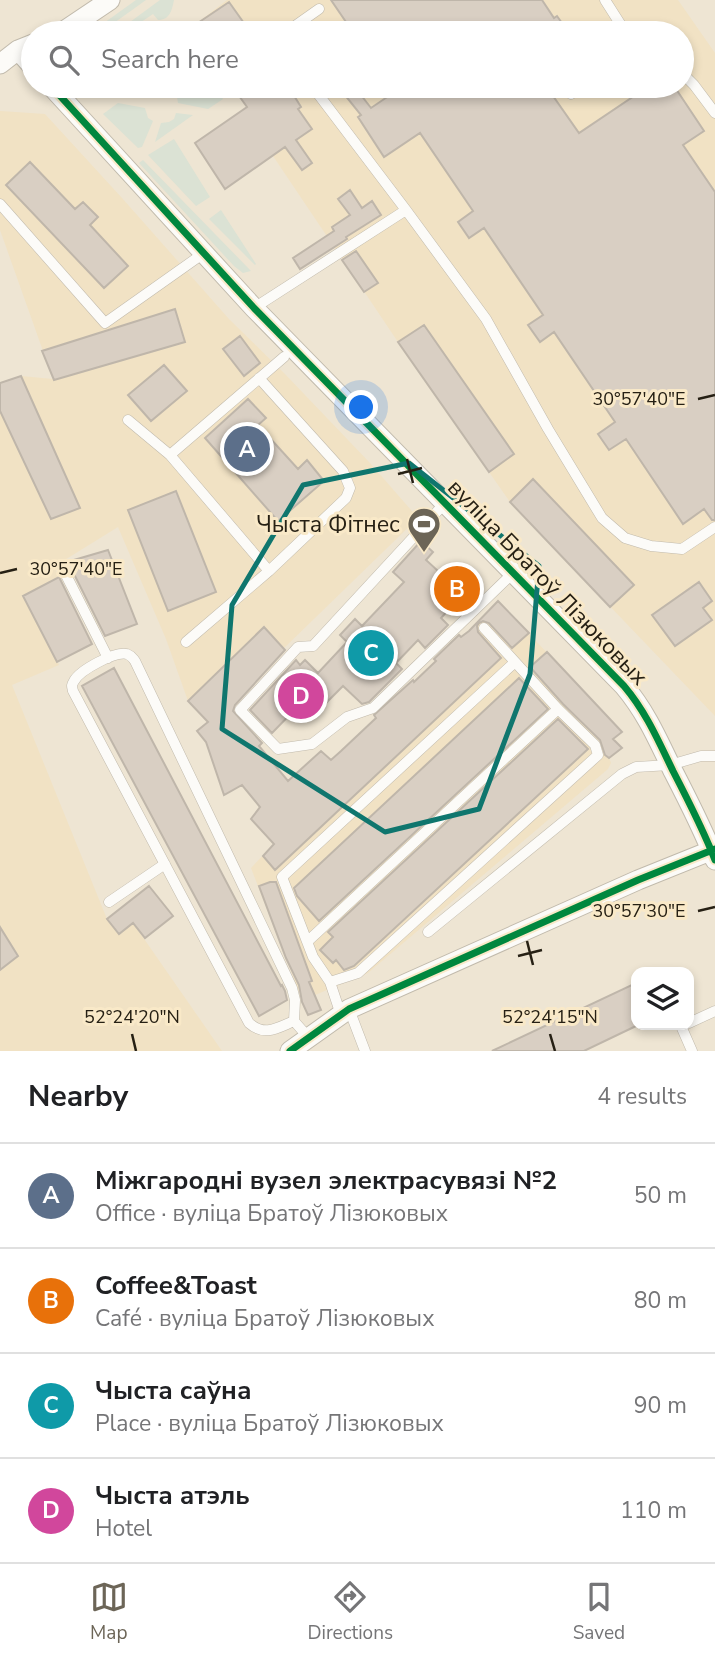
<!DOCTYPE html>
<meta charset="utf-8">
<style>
body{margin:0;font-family:"Nunito Sans",sans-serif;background:#f6f6f6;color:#202124}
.controls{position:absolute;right:21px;bottom:21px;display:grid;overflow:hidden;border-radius:14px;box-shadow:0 4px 10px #0003}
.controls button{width:63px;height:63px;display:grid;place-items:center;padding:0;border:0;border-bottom:2px solid #e0e0e0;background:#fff;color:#202124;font:35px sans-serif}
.you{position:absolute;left:362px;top:408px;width:24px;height:24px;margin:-18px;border:5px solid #fff;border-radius:50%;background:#1a73e8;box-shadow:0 0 0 10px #1a73e833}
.badge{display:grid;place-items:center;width:46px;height:46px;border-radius:50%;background:#6c6557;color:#fff;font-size:23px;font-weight:700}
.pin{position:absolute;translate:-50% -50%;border:4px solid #fff;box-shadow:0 2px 7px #0006}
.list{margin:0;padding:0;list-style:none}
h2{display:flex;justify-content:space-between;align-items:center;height:91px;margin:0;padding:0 28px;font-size:30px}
h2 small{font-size:23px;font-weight:400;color:#757577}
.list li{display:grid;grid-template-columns:46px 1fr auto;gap:21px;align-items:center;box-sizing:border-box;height:105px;padding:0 28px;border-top:2px solid #e0e0e0}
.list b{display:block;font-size:26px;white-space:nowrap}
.list p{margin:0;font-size:23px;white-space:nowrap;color:#757577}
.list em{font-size:23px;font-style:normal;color:#757577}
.icon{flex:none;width:38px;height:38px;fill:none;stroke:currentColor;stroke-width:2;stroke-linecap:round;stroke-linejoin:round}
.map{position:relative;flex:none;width:715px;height:1051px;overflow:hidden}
.search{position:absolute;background:#fff;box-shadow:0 4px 10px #0003;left:21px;right:21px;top:21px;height:77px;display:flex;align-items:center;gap:18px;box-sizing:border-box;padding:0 24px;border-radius:38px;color:#757577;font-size:26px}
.sheet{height:511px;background:#fff}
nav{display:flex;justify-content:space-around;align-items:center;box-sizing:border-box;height:98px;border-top:2px solid #e0e0e0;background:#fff;font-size:19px;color:#757577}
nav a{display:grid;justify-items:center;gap:4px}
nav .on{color:#6c6557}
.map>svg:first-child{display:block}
.built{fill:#f1e2c4}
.green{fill:#dbe2d4}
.building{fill:#d9cfc3;stroke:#bfb6aa;stroke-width:2}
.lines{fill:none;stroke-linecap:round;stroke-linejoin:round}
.service-casing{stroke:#c1baac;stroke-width:11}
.minor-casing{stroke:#c1baac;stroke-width:21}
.service{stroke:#fcfbf8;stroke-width:10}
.minor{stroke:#fcfbf8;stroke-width:19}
.cycleway-casing{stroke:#f9e9c8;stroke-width:11}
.cycleway{stroke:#00873e;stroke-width:7}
.marked{fill:none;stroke:#0f766e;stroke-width:5;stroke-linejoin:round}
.ticks{fill:none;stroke:#262014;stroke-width:2.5}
.labels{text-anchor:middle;stroke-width:6;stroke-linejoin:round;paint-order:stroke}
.poi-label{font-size:23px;fill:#262014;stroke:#f9e9c8;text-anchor:end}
.street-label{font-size:23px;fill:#262014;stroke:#f9e9c8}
.ticks-label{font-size:18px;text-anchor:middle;fill:#262014;stroke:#f9e9c8;stroke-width:6;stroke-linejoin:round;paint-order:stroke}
</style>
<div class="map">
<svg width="715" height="1051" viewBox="0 0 715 1051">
<rect width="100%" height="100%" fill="#eee5d3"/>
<path class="built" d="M227,0H678L715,53V716L510,502L398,342L273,156L225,189L195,143L247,107L232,86H682V33H196L192,27Z
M0,111L45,114L122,198L229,319L284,373L370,463L418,518L208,722L188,701L166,639L118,527L55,566L58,577L23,596L59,665L12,685L107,919L119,934L133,923L222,1051H0V383L21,376L53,379L0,230Z
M498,601L622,732L614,739L622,748L609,758L611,763L608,769L368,973L315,995L321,1010L308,1015L251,868L274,844L482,646L468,631Z"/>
<path class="green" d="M136,0H146L100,33H90Z
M160,0H174C172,10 170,20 158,20L153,14L125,33H115Z
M173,86H214L223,99L208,109L178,103L177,97L171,92Z
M118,103L145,108L148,118L153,121L142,147L138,148L103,114Z
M176,113L193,115L155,142L161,123L169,122L174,119Z
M174,139L210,197L196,206L148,155Z
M143,160L251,271L243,273L234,266L139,163Z
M221,210L256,264L255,265L209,219Z"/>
<path class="building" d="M331,0H542L554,18L557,16L569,33H330L346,22Z
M229,2L251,33H183Z
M232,86H288L301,107L298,109L312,129L296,140L312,163L302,170L285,147L225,189L195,143L247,107Z
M344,86H354L371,108L393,93L388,86H546L579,133L649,86H674L704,131L683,145L715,192V520H712L704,509L683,524L626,439L609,450L598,434L615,422L554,332L540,342L528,325L543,315L484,228L469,238L458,222L473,211L420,133L384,157L358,117L361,115L340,89Z
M30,162L75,209L83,202L98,217L90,225L128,266L104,288L6,185Z
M350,190L362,208L372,201L381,215L346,237L347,239L300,269L293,258L334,231L332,227L350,215L338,199Z
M356,251L378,283L364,292L342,260Z
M175,309L185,342L54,380L42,351Z
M424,325L514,454L489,472L398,342Z
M240,336L260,363L244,376L223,349Z
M164,365L187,391L151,421L128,395Z
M21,376L80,508L51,519L0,411V383Z
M248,399L266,418L258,425L298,469L307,460L324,481L278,521L205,438Z
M533,479L634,585L610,607L510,502Z
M176,491L216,592L168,611L128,510Z
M421,541L433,552L426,560L463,594L441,618L448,625L425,648L418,640L396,663L402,669L369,702L362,704L343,686L317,712L304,700L272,733L250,710L296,660L300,665L305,660L318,673L347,642L340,635L355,619L362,626L404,582L393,572Z
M108,550L137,624L105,636L72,570L77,568L74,560Z
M59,577L92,644L57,662L23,596Z
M699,582L712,601L703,608L712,620L675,646L652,615Z
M498,601L529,633L512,648L489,623L483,621L479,623L477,626L478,632L501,658L275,870L263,856L274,844L251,819L260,807L242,785L224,795L206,742L197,731L208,722L188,701L264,627L285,650L235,705L233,711L262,743L259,746L288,781L321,751L331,760L341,751L376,718L374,715L413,680L414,682L436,661L434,659L459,635L461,637L469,631Z
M547,652L622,732L613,739L622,748L609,758L605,755L600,740L563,704L530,667Z
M114,668L281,986L282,985L285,991L287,1000L259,1016L82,686Z
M519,678L548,709L319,921L297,896L294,888Z
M558,719L588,749L354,966L344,970L336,960L333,963L320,950L333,937L328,932Z
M270,882H276L312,981L309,982L321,1010L308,1015L302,1002L299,985L286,958L259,886Z
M149,886L173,916L145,938L133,923L119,934L107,919Z
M0,927L18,956L0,970Z
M636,983V1026L584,1051H492Z"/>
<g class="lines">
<defs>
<path id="service" d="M605,0L626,33
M285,33L319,9
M682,73L694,85L715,113
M312,86L406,210L486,319L548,429L602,518L625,538L651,546L682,549L715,527
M571,94L583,86
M0,204L105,323L204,253
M254,308L406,210
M259,378L343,471L350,488L346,498L269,571
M128,420L170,455
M445,503L313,646L298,647L240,710L278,749L312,744L347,717L373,708L512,574
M65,573L108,658
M186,642L269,571L170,455L284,357
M109,902L165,864
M428,932L622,774L636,767L670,765L701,756H715
M308,941L558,709
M330,982L313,957L282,877L515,662
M349,1009L365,1051
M341,1015L330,982L358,973L598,755L595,745L558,709L484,628
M294,1021C277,1028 265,1037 249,1023L73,691C72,686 71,686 74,681C80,670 115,651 127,654C132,656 132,657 135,661L292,988L295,1000L294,1021L308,1037
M689,1023L715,1011
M685,1025L681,1026L692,1051"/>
<path id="minor" d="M61,33L110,0
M18,50L33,67
M0,64L18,50L33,44
M51,86L254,308L624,686C646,712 658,740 673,771C688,800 703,829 715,860
M290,1051L349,1009L638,880L715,849"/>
</defs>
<use href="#service" class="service-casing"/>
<use href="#minor" class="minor-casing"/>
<use href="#service" class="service"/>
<use href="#minor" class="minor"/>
<defs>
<path id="cycleway" d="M51,86L254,308L624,686C646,712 658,740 673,771C688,800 703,829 715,860
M290,1051L349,1009L638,880L715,849"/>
</defs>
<use href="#cycleway" class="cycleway-casing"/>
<use href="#cycleway" class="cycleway"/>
</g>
<path class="marked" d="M409,463L539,566L530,674L479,809L385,832L222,729L232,605L303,485Z"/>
<path class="ticks" d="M698,399L715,395M407,459L413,483M398,474L422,468M0,573L17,569M698,911L715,907M527,941L533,965M518,956L542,950M132,1034L136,1051M550,1034L555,1051"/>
<defs>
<symbol id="stadium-pin" viewBox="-11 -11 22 30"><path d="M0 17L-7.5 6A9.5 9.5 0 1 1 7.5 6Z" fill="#6c6557" stroke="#f9e9c8"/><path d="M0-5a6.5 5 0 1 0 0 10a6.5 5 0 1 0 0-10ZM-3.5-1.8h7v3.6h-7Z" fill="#fff"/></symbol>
</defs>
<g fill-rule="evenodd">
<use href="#stadium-pin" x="405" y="505" width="38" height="52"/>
</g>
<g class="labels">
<g class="poi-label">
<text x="400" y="532">Чыста Фітнес</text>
</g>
<g class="street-label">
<text transform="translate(548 582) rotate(46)" y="8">вуліца Братоў Лізюковых</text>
</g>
</g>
<g class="ticks-label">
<text x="639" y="405">30°57'40"E</text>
<text x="76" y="575">30°57'40"E</text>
<text x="639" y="917">30°57'30"E</text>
<text x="132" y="1023">52°24'20"N</text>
<text x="550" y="1023">52°24'15"N</text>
</g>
</svg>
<div class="controls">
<button><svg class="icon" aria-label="layers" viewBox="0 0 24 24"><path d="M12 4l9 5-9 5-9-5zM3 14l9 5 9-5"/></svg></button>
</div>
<div class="you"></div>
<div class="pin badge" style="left:247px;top:449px;background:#5c6f8a">A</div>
<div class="pin badge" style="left:457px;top:589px;background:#e8710a">B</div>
<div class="pin badge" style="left:371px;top:653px;background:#0f9aa8">C</div>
<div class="pin badge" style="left:301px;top:696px;background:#d1479c">D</div>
<div class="search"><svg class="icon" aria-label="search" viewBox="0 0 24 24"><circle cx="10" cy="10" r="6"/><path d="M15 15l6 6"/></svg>Search here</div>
</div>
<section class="sheet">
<h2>Nearby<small>4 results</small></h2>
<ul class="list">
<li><span class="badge" style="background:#5c6f8a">A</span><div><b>Міжгародні вузел электрасувязі №2</b><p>Office · вуліца Братоў Лізюковых</p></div><em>50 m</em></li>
<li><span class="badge" style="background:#e8710a">B</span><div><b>Coffee&amp;Toast</b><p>Café · вуліца Братоў Лізюковых</p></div><em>80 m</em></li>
<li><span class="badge" style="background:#0f9aa8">C</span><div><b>Чыста саўна</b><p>Place · вуліца Братоў Лізюковых</p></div><em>90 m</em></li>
<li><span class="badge" style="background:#d1479c">D</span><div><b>Чыста атэль</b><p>Hotel</p></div><em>110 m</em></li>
</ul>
</section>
<nav>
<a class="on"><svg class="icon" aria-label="map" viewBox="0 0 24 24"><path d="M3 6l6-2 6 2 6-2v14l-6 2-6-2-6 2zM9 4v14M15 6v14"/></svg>Map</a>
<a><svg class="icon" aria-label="directions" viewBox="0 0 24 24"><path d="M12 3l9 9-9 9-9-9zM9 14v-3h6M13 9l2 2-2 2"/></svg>Directions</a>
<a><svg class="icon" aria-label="saved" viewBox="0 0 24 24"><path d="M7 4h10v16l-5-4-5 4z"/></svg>Saved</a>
</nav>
